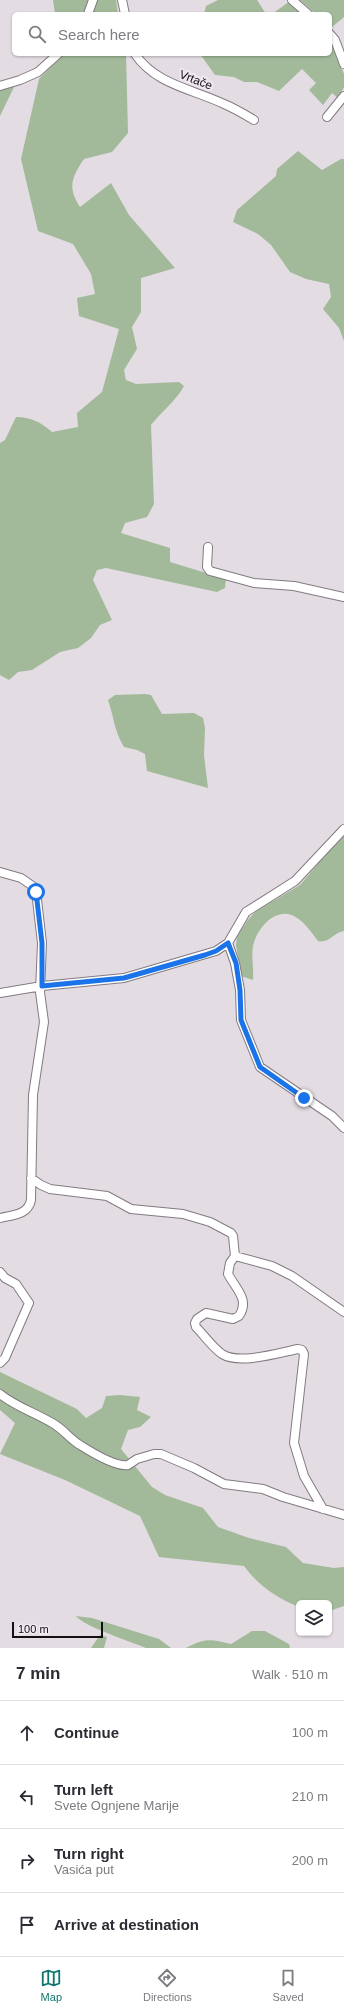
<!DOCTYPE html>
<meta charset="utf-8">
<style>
body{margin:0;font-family:Arial,sans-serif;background:#f7f7f7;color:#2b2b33}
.controls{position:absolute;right:12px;bottom:12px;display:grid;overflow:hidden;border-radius:6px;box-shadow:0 1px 3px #0004}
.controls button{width:36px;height:36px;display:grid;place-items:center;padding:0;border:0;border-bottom:1px solid #e1e1e2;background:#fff;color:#2b2b33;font:20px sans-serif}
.scale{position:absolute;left:12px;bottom:10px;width:91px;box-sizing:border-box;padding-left:4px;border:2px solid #131013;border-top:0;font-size:11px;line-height:14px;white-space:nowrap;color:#131013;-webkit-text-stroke:3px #f0e9f1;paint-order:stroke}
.stop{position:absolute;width:12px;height:12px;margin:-9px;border:3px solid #1a73e8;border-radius:50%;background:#fff}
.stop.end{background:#1a73e8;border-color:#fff;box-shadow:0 1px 4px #0008}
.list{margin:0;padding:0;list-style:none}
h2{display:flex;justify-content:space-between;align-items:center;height:52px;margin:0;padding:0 16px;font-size:17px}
h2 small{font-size:13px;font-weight:400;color:#7c7c81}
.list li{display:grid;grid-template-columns:26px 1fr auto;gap:12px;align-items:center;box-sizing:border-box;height:64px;padding:0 16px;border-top:1px solid #e1e1e2}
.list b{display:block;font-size:15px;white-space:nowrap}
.list p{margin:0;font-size:13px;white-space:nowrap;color:#7c7c81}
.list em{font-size:13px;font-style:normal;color:#7c7c81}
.icon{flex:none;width:22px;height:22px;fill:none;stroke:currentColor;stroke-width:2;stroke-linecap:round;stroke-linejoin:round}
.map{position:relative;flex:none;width:344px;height:1648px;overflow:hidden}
.search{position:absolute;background:#fff;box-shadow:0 1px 3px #0004;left:12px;right:12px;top:12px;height:44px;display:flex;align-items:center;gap:10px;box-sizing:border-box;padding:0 14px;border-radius:6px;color:#7c7c81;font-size:15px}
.sheet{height:308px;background:#fff}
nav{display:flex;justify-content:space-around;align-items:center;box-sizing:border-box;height:56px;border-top:1px solid #e1e1e2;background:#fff;font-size:11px;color:#7c7c81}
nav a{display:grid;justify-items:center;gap:2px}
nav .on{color:#0f766e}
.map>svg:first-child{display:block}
.green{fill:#a2ba9a}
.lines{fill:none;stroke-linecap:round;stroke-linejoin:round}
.minor-casing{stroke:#827b82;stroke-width:10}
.minor{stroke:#fff;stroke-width:8}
.route{stroke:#1a73e8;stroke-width:5}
.labels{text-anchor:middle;stroke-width:4;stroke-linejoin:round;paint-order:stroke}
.street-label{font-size:12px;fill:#131013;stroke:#f0e9f1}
</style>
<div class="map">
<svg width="344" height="1648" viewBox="0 0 344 1648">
<rect width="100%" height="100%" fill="#e3dce3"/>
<path class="green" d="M53,0H116L118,14H55Z
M218,0H257L266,14H204L206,6Z
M300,0H344V17L331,28L330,14H316Z
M290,1L304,14H272Z
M330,40L344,74V87L338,98L332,93L323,105L309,90L316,83L302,69L279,91L257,82H244L234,77L215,75L200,54H330Z
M61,54H126L128,133L112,152L84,159C72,177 67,187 80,207L111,183L129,215L175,268L141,278V312L132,327L137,349L124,370L126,380L136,384L179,382L184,386C176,401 161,412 151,425L154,504L147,517L125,523L121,533L170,548V562L226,579L225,588L217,592L106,568L97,570L93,580L112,620L100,625L91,638L78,648L60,652L32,670L18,672L9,680L0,675V443L5,440L16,417C30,417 41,422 52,432L78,427L77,413L102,392L119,329L79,316L77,298L95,294L91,274L73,244L38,231L21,159L39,79L62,56Z
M15,85L0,116V89Z
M298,151L322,170L341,159H344V341L339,328L323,309L331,297L329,284L306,279L290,272L271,245L258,234L233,222L237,210L276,176L277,169Z
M145,694L151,695L162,714L194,713L203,718L205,728L204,755L208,788L147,771L145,754L137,750L124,747C114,731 114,717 108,700L115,695Z
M344,833V931C334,932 329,944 318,941C312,933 305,923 297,918C278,904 257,927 253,946C251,956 254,969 253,980L241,976L236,945L237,937L247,921L256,911L300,885Z
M0,1372L77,1409L86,1418L102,1408L106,1396L120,1395L140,1397L137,1410L151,1417L140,1427L128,1430L121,1449L152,1487L165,1495L203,1508L218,1527L249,1538L286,1547L303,1563L334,1568L344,1567V1606L329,1611V1603H299V1607C275,1597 260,1587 244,1566L159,1557L140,1516L65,1480L0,1454L15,1423L0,1410Z
M76,1616L92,1618L159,1639L171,1648C164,1648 153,1648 146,1648C132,1642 83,1626 76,1616Z
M252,1631H265L289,1644L290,1648H186C205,1638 210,1639 231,1644Z
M100,1635L107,1637L104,1648H91Z"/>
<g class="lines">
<defs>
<path id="minor" d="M122,0L125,14
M292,0L308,14
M88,14L93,0
M330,34L335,40L344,64
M135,54C156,85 193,89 224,104C234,108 244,114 254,120
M0,86L20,80L38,72L58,54
M327,117L344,96
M208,547L207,567L210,571L254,583L294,586L344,597
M0,872L21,878L34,887L36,891L42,943L40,992L44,1022L33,1095L31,1200C28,1215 13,1215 0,1218
M228,943L235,963L240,990L241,1020L260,1067L332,1116L344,1128
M0,993L42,986L124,978L216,951L228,943L246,912L295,881L344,829
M31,1178L41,1185L50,1189L107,1196L131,1209L183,1214L210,1222L231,1233L233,1236L235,1256L230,1263L228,1274C236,1289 250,1300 239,1316L233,1319L206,1313L197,1319L195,1323L196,1327C204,1335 212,1347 222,1354C239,1365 279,1353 298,1349L302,1350L304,1354L294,1443L304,1476L323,1509
M235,1256L272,1266L292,1276L344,1312
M0,1272L5,1278L16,1284L29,1303L5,1358L0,1363
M0,1394C16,1407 36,1413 54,1424C64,1430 71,1440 80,1445C91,1452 116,1467 128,1465L137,1459L154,1454H161L194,1468L224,1484L263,1489L283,1497L344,1515"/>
</defs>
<use href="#minor" class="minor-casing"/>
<use href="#minor" class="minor"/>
</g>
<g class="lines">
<path class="route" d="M36,892L42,943V986L124,978L205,955L216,951L228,943L236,963L240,990L241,1020L260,1067L304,1098"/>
</g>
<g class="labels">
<g class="street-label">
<text transform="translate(196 80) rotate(21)" y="4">Vrtače</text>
</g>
</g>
</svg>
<div class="controls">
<button><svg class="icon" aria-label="layers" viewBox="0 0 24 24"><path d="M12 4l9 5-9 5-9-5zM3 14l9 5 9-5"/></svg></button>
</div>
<div class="scale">100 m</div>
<div class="stop" style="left:36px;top:892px"></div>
<div class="stop end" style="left:304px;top:1098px"></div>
<div class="search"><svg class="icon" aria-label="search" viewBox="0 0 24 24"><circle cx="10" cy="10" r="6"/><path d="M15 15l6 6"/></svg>Search here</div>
</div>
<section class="sheet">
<h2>7 min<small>Walk · 510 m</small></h2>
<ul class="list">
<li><svg class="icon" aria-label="ahead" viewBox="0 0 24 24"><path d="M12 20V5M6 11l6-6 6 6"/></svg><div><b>Continue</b></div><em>100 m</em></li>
<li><svg class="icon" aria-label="left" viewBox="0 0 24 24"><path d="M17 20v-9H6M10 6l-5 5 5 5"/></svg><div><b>Turn left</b><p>Svete Ognjene Marije</p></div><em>210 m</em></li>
<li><svg class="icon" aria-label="right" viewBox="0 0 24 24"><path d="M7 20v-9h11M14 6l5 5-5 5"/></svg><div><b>Turn right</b><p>Vasića put</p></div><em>200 m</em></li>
<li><svg class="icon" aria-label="arrive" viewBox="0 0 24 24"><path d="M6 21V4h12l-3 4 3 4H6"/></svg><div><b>Arrive at destination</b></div></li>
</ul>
</section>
<nav>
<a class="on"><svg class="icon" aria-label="map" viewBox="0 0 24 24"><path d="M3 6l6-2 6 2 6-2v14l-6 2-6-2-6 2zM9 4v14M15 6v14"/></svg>Map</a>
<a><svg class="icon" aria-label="directions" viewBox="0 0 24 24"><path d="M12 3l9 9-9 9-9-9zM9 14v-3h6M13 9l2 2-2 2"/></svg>Directions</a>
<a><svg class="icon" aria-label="saved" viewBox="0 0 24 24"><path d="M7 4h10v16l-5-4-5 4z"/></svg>Saved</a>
</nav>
